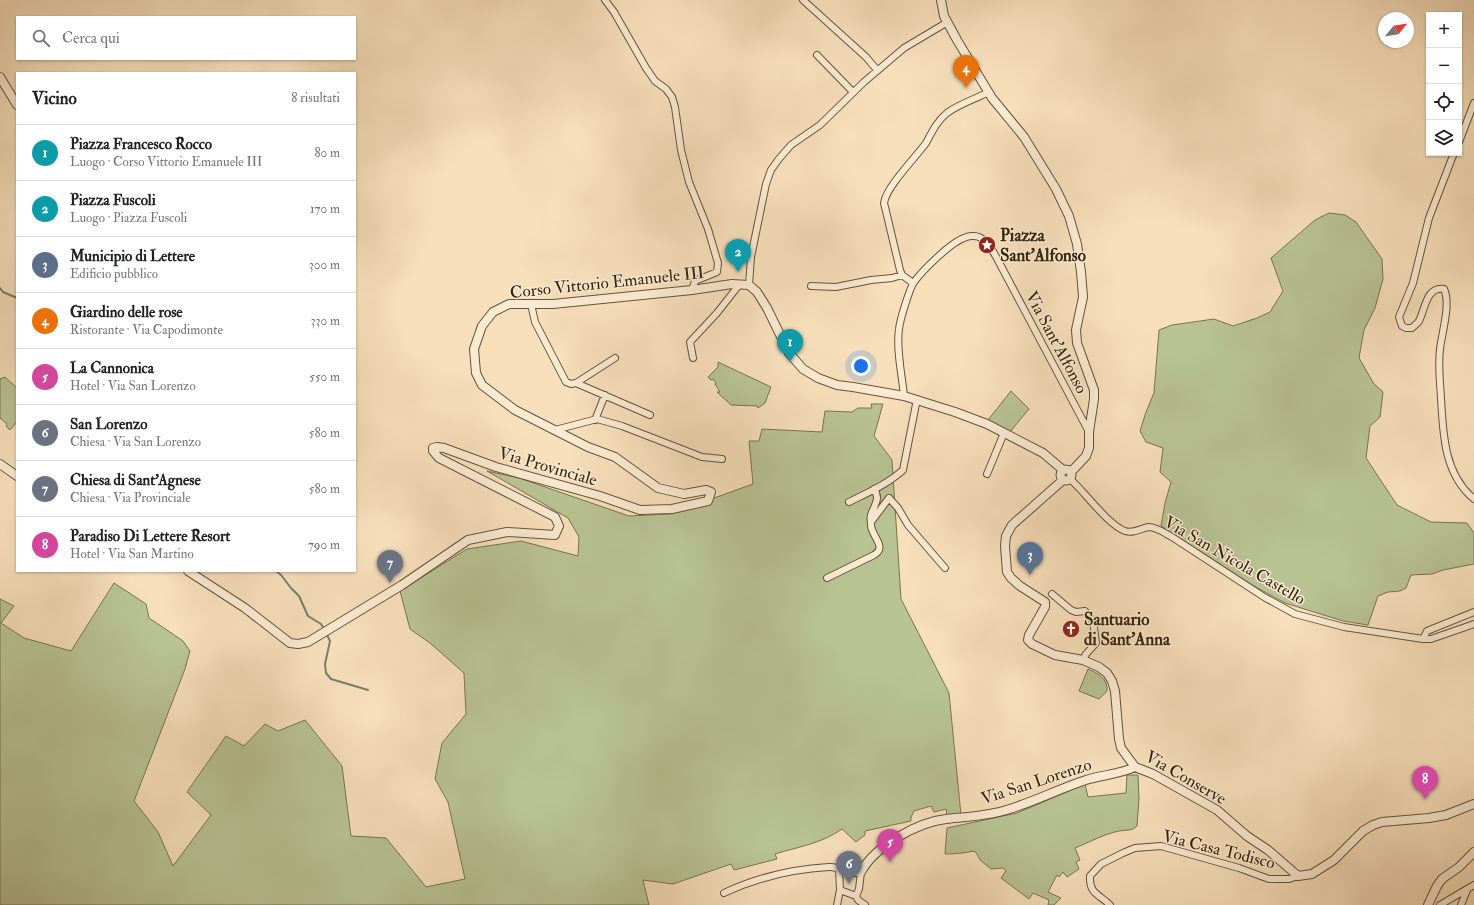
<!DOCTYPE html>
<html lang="it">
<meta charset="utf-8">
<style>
body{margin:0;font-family:"IM FELL Double Pica",serif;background:#f6f6f6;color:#202124}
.controls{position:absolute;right:12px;top:12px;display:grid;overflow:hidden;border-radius:0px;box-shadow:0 1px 3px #0004}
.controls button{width:36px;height:36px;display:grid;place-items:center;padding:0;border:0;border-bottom:1px solid #e0e0e0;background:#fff;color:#202124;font:20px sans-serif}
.compass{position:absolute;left:1378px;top:12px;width:36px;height:36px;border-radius:50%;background:#fff;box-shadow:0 1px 3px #0004;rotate:60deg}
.you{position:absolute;left:861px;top:366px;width:14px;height:14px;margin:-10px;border:3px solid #fff;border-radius:50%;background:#1a73e8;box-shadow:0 0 0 6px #1a73e833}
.badge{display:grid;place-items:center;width:26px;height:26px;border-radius:50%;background:#1a73e8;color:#fff;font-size:13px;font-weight:700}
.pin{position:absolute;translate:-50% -33px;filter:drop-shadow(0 1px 2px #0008)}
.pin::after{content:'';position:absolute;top:21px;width:14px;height:12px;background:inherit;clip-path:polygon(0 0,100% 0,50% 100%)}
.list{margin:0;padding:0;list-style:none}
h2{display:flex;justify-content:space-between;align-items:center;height:52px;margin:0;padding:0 16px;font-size:17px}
h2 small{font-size:13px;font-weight:400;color:#757577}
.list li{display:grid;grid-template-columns:26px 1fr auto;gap:12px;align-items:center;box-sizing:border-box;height:56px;padding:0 16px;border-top:1px solid #e0e0e0}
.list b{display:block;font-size:15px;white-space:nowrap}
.list p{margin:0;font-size:13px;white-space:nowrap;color:#757577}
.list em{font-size:13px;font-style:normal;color:#757577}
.icon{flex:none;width:22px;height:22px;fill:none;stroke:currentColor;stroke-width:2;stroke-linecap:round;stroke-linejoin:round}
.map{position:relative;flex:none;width:1474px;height:905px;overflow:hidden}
.search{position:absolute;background:#fff;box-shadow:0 1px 3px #0004;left:16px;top:16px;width:340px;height:44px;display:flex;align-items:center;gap:10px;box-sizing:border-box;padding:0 14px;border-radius:0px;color:#757577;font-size:15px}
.panel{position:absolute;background:#fff;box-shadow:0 1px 3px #0004;left:16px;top:72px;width:340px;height:500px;border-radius:0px}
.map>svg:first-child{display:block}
.green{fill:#b8c394;stroke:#787450}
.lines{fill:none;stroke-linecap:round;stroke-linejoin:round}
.stream{stroke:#74806d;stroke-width:2}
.minor-casing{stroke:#675337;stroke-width:8}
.tertiary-casing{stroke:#675337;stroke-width:10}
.minor{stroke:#faead3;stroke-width:6}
.tertiary{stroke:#faead3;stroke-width:8}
.labels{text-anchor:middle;stroke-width:3;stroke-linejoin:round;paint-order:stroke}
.poi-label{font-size:17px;font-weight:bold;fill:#37240b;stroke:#faead3;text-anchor:start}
.street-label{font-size:17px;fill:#37240b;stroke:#faead3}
</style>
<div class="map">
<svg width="1474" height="905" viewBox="0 0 1474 905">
<rect width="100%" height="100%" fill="#f7dfbb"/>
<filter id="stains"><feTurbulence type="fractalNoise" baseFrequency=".005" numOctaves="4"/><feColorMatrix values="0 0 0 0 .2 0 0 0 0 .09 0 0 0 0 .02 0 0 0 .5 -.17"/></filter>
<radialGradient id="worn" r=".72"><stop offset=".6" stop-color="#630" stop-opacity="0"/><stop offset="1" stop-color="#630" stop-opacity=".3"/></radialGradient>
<path class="green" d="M1329,213L1345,215L1356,222L1382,259L1383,279L1375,308L1364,330L1359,358L1374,384L1383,392L1380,417L1370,426L1366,458L1397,505L1431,522L1467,523L1474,533V564L1443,570L1432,574L1411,575L1406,588L1400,591L1388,592L1378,596L1368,625L1343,621L1285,603L1254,586L1161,526L1165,503L1171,482L1160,472L1163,448L1146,442L1140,431L1146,412L1154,393L1159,330L1172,325L1214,319L1233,326L1257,318L1270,312L1283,291L1271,258L1315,220Z
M718,362L771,387L765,403L758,408L757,406L731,405L717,392H720L715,384L716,383L713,379L711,380L708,377L718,367Z
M5,377L17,388V422L10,430L6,426L7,424L0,418V379Z
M1011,391L1029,409L1010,432L988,420Z
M871,404H883L874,436L892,460L901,599L949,693L961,815H947L946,809L934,812L931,806L914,811L911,817V821L865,831V835L856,842L842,829C820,844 801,846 775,854L777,859L734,870L731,864L673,884L643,880L649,905H0V599L14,606L1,623L24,638L71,651L114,583L146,604L149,618L183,641L190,651L185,669L134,801L158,832L173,866L211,815L187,792L226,736L244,746L265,724L278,731L305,720L342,766L351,836L386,838L426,887L465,879L448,802L435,779L442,743L466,714L464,673L430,643L410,629L400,591L467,549L521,541L578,556L579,537L568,518L487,471L519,478L629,516L670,514L753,484L749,441H759L762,429L822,432L825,411L852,412L858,408H872Z
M1088,669C1098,673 1108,679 1107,691L1099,699L1079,691Z
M1127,775H1138L1139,799L1137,826C1132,831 1126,830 1119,831C1104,834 1090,842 1075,848L1080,860L1076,862L1079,869L1067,877L1063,872L1059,877L1057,875L1048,892L1061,898L1054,905H1048L1049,900L1033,893L1029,899L1001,878L1006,871L1003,868L991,869L980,860L977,854L974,851C964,853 955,854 945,854L947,828L1017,813L1085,784L1088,797L1126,793Z"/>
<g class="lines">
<path class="stream" d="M0,288L3,292L17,298
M276,571L281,575L291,588L299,596L308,616L321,624L324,629
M326,633L330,641L325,664L326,673L331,679L368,690"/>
<defs>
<path id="minor" d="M605,0L614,12L646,68L655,81L666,89L672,97L675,107L681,150L689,182L708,229L718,263L717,272L695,281L692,290
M803,0L866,57L877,70
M817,55L853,92
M1459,142L1474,103
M1454,153L1429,218L1413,283L1399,317L1402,326L1406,328H1412C1414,326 1417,324 1419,321C1425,310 1426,286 1444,289C1451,304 1442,332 1440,349C1438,365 1440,382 1441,398C1443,434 1444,474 1474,499
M913,283L902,275L900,270L884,203C886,187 916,157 926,143C932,132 937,121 947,113C959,104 975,99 989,92
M749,285L751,257L766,184L771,170L778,160L791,145L820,125L864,82L904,48L946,23
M811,286L836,287L871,280L892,278L902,275
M531,304L535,322L566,382L571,384L576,383L615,358
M693,358L690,342L717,313L739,285
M576,383L650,415
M904,396C902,375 896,349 899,329C900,320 909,290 914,282C923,270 950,243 964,238C968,236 975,235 979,237C989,241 996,257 1001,266L1089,432
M595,420L605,395
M555,430L597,419L622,426L702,457L722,459
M987,474L1004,433
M1070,479C1086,493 1107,524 1125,531C1134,534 1141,528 1149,527C1157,527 1166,534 1172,537L1264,597L1295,614L1344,627L1423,639H1431L1474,624
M849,502C867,493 888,484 903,470L917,399
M871,522L889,498L898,508L908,525L920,539L945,568
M827,578L874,555C888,547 871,536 871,525C871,521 870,518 871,515C874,505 881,499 874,489
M1052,594L1071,610L1076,612L1085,611L1093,621L1096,643L1086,654L1083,660
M1423,639L1427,631L1474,612
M840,890L856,896L858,900L865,905
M724,893C756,878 793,869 829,867C842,866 845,876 861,872L859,889L856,896
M837,905L840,890L839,869
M1110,905C1099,894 1089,894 1090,876L1101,864L1123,853L1135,848L1161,846L1239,868L1269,879H1289L1298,876
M1440,905L1474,885
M1461,905L1467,890"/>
<path id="tertiary" d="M941,0L944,16L957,40L992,98L1024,137L1056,189L1069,216L1077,244L1081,272L1083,297L1076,330L1077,343L1094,390V399L1089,432V448L1086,456L1071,472
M0,77L17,105
M0,464L17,476
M1060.5 475a5.5 5.5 0 1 1 11 0a5.5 5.5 0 1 1-11 0Z
M1063,480L1012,525L1006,536L1005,546L1007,572L1011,578L1020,586L1045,602V607L1029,635L1028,640L1032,644L1055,655L1083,660L1099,667L1107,673L1112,681L1115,691L1119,739L1121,748L1135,767L1153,774L1217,810L1247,836L1268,850L1298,876L1312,874L1334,860L1363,831L1373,825L1382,822L1429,818L1446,815L1474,804
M188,571L245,608L290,643L298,644L308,642L402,585L468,540L507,532L555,535L559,526L555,517L439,458L433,451V448L437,447L444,448L496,467L600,496L640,510L672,509L708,501L711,492L706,490L684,494L658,488L615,457L588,447L515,410L482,385L476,373L474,349L482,326L493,312L509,304H553L692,290L732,284L749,285L757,292L767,308L789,353L803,369L818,378L837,385L853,387L904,396L955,412L987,424L1043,453L1063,470
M861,872C875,846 918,822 946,819C965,817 985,816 1003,811C1032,803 1058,789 1086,780C1102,775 1120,774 1135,767
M1428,905L1437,886L1442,879L1459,867L1474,852"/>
</defs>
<use href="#minor" class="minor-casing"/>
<use href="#tertiary" class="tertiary-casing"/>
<use href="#minor" class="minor"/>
<use href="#tertiary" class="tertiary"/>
</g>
<defs>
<symbol id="sight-disc" viewBox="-11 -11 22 22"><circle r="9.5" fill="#8f2418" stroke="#faead3"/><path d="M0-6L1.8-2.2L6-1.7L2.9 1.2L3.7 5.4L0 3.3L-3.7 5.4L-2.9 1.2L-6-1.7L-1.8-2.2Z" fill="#fff"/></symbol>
<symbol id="church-disc" viewBox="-11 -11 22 22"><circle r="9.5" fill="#8f2418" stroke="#faead3"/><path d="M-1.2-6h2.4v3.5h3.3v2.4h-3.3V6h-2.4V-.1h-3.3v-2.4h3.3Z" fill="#fff"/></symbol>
</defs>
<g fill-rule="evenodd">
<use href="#sight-disc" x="977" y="235" width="20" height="20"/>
<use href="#church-disc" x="1061" y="619" width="20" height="20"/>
</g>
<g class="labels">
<g class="poi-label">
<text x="1000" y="241">Piazza<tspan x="1000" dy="20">Sant'Alfonso</tspan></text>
<text x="1084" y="625">Santuario<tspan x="1084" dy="20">di Sant'Anna</tspan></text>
</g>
<g class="street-label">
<text transform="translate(607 282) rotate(-6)" y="6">Corso Vittorio Emanuele III</text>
<text transform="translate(1057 342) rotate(62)" y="6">Via Sant'Alfonso</text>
<text transform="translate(548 466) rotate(16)" y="6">Via Provinciale</text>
<text transform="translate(1235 560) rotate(30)" y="6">Via San Nicola Castello</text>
<text transform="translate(1186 777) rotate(30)" y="6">Via Conserve</text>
<text transform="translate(1036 781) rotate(-18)" y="6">Via San Lorenzo</text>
<text transform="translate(1219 849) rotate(14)" y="6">Via Casa Todisco</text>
</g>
</g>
<rect width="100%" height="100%" filter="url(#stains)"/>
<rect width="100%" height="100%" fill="url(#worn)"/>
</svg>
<div class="controls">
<button>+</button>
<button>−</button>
<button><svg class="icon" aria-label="locate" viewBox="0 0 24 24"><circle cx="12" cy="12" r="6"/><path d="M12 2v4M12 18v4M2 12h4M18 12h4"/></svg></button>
<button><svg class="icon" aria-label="layers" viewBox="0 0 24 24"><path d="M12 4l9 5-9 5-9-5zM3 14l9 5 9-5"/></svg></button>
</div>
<svg class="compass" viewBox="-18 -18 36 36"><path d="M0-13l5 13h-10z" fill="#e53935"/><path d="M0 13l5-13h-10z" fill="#757577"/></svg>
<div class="you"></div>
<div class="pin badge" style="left:790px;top:362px;background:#0f9aa8">1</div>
<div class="pin badge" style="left:738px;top:272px;background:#0f9aa8">2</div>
<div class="pin badge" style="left:1030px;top:575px;background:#5c6f8a">3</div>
<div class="pin badge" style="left:966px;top:88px;background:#e8710a">4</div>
<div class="pin badge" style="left:890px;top:862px;background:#d1479c">5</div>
<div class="pin badge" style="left:849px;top:884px;background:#6b7280">6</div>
<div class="pin badge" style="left:390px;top:583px;background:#6b7280">7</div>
<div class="pin badge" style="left:1425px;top:799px;background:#d1479c">8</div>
<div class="search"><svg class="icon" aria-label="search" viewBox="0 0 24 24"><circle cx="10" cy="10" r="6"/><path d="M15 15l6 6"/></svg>Cerca qui</div>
<section class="panel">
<h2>Vicino<small>8 risultati</small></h2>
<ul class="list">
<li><span class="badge" style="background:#0f9aa8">1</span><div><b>Piazza Francesco Rocco</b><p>Luogo · Corso Vittorio Emanuele III</p></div><em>80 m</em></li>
<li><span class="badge" style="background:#0f9aa8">2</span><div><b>Piazza Fuscoli</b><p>Luogo · Piazza Fuscoli</p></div><em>170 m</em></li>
<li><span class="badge" style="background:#5c6f8a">3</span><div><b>Municipio di Lettere</b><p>Edificio pubblico</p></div><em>300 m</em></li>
<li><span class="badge" style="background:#e8710a">4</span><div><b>Giardino delle rose</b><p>Ristorante · Via Capodimonte</p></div><em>330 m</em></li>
<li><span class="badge" style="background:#d1479c">5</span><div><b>La Cannonica</b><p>Hotel · Via San Lorenzo</p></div><em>550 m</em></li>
<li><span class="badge" style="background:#6b7280">6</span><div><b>San Lorenzo</b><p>Chiesa · Via San Lorenzo</p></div><em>580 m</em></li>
<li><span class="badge" style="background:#6b7280">7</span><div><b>Chiesa di Sant'Agnese</b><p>Chiesa · Via Provinciale</p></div><em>580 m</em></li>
<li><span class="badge" style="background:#d1479c">8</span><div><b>Paradiso Di Lettere Resort</b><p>Hotel · Via San Martino</p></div><em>790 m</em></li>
</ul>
</section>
</div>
